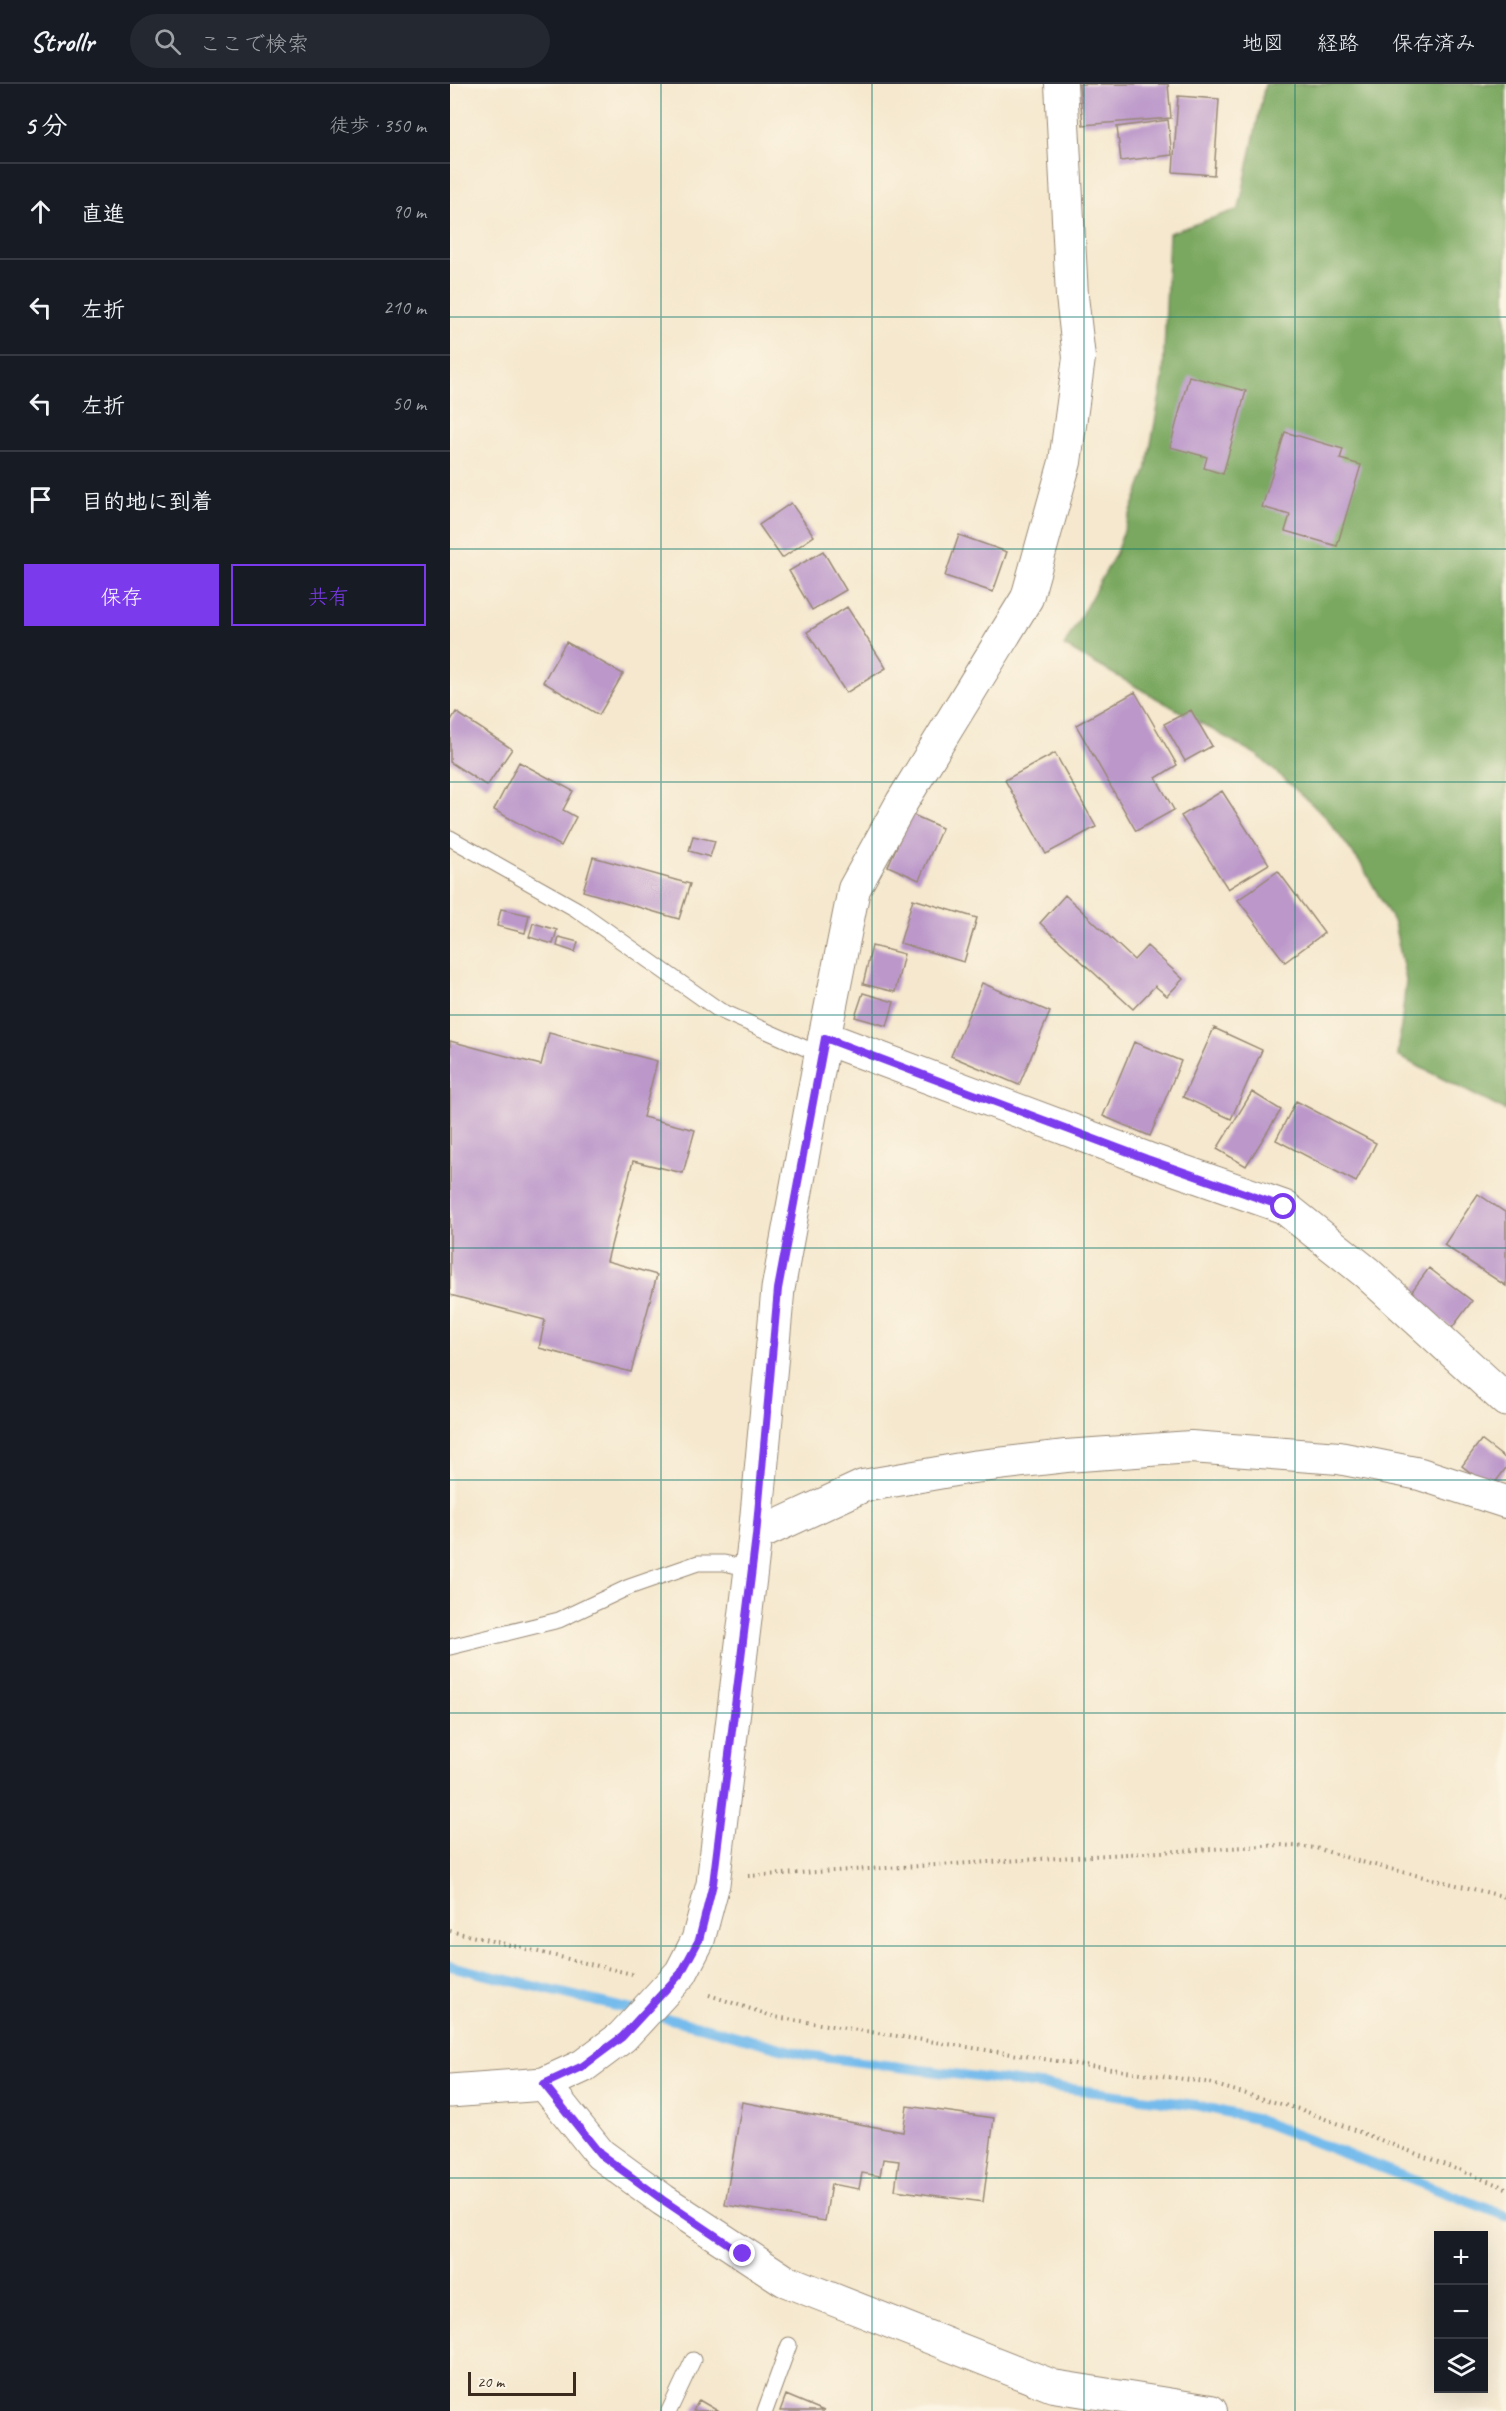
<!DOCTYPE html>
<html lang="ja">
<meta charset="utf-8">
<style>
body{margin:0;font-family:Caveat,"Klee One",sans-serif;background:#242831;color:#f1f3f6}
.controls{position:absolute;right:18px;bottom:18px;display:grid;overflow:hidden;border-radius:0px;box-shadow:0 6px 24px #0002}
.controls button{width:54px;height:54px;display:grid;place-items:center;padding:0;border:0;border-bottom:2px solid #363941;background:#171b24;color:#f1f3f6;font:30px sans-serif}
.scale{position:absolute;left:18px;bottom:15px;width:108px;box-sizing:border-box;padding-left:6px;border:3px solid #3b2a1e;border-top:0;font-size:16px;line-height:21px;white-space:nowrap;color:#3b2a1e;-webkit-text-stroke:4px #fcf5e5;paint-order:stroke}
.stop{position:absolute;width:18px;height:18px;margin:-14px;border:4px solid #7c3aed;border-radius:50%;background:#fff}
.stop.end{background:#7c3aed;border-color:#fff;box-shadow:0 2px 6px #0008}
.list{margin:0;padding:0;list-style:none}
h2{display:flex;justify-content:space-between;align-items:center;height:78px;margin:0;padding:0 24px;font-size:26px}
h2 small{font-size:20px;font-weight:400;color:#9ea1a6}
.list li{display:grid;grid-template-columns:39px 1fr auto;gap:18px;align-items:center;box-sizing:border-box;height:96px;padding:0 24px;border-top:2px solid #363941}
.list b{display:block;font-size:22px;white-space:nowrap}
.list em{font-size:20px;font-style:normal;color:#9ea1a6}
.actions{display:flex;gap:12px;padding:18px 24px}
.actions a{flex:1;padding:14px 0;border:2px solid #7c3aed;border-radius:0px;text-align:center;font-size:21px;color:#7c3aed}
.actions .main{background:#7c3aed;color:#fff}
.icon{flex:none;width:33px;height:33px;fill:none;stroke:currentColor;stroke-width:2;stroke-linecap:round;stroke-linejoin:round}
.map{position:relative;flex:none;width:1056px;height:2327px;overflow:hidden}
header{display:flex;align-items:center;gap:36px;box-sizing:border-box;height:84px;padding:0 30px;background:#171b24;border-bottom:2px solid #363941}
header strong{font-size:28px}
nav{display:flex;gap:33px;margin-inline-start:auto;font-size:21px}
.search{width:420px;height:54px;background:#242831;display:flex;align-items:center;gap:15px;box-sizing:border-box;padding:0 21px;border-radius:33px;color:#9ea1a6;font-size:22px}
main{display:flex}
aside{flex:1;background:#171b24}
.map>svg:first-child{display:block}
.forest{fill:#7aa861;stroke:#5a6940;stroke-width:1.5}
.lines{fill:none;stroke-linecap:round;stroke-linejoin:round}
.stream{stroke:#74bbec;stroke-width:10}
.building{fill:#bc98ca}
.service-casing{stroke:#988976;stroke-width:17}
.minor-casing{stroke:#988976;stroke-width:34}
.tertiary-casing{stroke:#988976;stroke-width:35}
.path{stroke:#988976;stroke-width:4;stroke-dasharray:1.5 4.5;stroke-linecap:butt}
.service{stroke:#fff;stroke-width:15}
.minor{stroke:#fff;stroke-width:32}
.tertiary{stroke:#fff;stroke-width:33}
.route{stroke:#7c3aed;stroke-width:8}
.grid{fill:none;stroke:#0f766e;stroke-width:1.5;stroke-opacity:0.55}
</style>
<header>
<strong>Strollr</strong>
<div class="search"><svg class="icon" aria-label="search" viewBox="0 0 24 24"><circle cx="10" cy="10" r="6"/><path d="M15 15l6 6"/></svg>ここで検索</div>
<nav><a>地図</a><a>経路</a><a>保存済み</a></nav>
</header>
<main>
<aside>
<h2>5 分<small>徒歩 · 350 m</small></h2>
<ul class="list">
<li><svg class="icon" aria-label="ahead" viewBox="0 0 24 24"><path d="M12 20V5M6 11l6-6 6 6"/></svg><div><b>直進</b></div><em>90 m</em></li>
<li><svg class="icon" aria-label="left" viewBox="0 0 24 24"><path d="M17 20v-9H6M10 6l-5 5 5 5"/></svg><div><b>左折</b></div><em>210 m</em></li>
<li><svg class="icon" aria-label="left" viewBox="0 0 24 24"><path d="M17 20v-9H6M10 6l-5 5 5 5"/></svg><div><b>左折</b></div><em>50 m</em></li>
<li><svg class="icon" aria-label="arrive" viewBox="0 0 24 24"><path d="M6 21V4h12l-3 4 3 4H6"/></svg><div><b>目的地に到着</b></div></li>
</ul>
<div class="actions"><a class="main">保存</a><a>共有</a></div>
</aside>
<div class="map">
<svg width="1056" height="2327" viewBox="0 0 1056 2327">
<rect width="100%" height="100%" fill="#fcf5e5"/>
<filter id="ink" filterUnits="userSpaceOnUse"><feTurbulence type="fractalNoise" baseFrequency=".0167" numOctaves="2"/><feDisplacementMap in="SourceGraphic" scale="12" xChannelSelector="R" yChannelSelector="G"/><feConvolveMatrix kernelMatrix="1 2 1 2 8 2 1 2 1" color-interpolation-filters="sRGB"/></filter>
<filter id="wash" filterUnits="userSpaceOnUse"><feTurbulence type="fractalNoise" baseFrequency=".008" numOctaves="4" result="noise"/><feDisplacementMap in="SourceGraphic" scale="24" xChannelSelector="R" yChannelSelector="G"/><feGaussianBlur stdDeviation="1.35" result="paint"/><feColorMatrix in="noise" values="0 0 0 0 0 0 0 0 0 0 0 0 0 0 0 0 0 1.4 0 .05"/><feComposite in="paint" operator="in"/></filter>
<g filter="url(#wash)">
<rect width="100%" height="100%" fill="#f5e8ce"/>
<path class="forest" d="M815,0H1056V1027L948,972L956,896L944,839L911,780L874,731L807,671L614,562L665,471L696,387L713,295L719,149L789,125Z"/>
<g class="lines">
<path class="stream" d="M0,1882L261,1945L356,1971L745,2021L805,2035L1056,2132"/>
</g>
<g id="blocks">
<path class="building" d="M629,0H718L721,34L633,41Z
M728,12L769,15L764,91L723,88Z
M718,36L722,71L671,77L667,43Z
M739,292L796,307L773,390L754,384L757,373L720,363Z
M835,348L893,365L890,375L911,381L887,462L835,447L840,431L812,423Z
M341,419L364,452L332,474L309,441Z
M509,451L557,468L543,508L495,492Z
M373,467L396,506L362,526L339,487Z
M397,523L436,584L396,609L357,548Z
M116,558L173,590L149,631L93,598Z
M685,608L727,681L706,694L724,726L686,747L626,641Z
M741,626L762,662L735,677L714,640Z
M6,628L62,665L37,702L0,678V638Z
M605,669L646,743L596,770L555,696Z
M69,678L123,707L113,726L126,733L111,762L44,726Z
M772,707L819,780L778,805L731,732Z
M461,730L492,744L469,796L438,782Z
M243,752L265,757L260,773L239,767Z
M143,773L240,800L229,835L133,807Z
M828,787L874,849L835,878L788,816Z
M615,811L684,876L697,862L733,895L717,912L705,902L683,925L590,839Z
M463,815L527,834L514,878L450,859Z
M51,825L79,831L75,849L47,842Z
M83,839L107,846L103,860L79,853Z
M109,853L128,858L125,868L107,862Z
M422,862L454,870L445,908L413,900Z
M532,899L600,928L569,1001L501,972Z
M413,909L444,918L437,942L405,933Z
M764,944L812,966L781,1035L733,1013Z
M99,949L207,977L193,1033L245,1046L233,1089L183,1077L157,1177L207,1191L181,1288L89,1264L95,1236L0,1211V957L91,981Z
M684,958L731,977L700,1052L653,1032Z
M802,1008L831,1026L796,1082L767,1065Z
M846,1017L926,1059L906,1098L826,1056Z
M1028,1110L1056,1129V1202L994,1161Z
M979,1184L1022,1217L1002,1244L959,1211Z
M1031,1356L1056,1375V1384L1041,1404L1012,1382Z
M292,2018L453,2048L457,2022L544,2034L533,2118L445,2106L449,2077L433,2075L430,2092L412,2089L409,2105L381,2100L375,2137L275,2121Z
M336,2311L374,2327H330Z
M249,2316L268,2327H243Z"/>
</g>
</g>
<g filter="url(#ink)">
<use href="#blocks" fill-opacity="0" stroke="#988976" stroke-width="1.5"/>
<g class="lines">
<defs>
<path id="service" d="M0,754L126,825L269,926L371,971
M0,1563L109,1536L179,1503L248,1479H274L301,1485
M219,2327L243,2276
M315,2327L339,2261"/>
<path id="minor" d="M371,971L404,805L452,718L577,514L615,378L629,274L622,212L611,0
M305,1452L413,1402L522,1383L616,1372L741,1363L889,1374L970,1390L1056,1418
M94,2000L150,2070L213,2116L334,2196L603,2302L761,2327"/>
<path id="tertiary" d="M375,954L697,1075L834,1123L917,1189L1056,1316
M0,2007L94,2000L133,1982L172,1953L231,1889L248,1856L263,1800L305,1452L328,1205L371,971"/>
</defs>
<use href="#service" class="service-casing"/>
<use href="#minor" class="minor-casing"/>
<use href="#tertiary" class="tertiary-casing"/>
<path class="path" d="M298,1792L831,1761L866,1764L908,1777L1056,1813
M0,1847L182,1890
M259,1911L325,1933L626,1980L755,1998L852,2026L1056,2104"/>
<use href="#service" class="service"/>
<use href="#minor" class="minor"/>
<use href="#tertiary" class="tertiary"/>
</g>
</g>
<g class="lines" filter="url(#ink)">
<path class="route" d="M293,2170L213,2116L150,2070L94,2000L133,1982L172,1953L231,1889L249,1856L263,1800L306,1452L328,1205L375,954L697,1075L834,1123"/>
</g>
<path class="grid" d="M211,0V2327M422,0V2327M634,0V2327M845,0V2327M0,233H1056M0,465H1056M0,698H1056M0,931H1056M0,1164H1056M0,1396H1056M0,1629H1056M0,1862H1056M0,2094H1056"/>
</svg>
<div class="controls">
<button>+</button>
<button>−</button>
<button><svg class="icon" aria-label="layers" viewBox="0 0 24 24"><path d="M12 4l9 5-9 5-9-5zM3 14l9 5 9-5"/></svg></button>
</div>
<div class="scale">20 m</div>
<div class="stop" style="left:834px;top:1123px"></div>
<div class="stop end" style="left:293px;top:2170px"></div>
</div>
</main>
